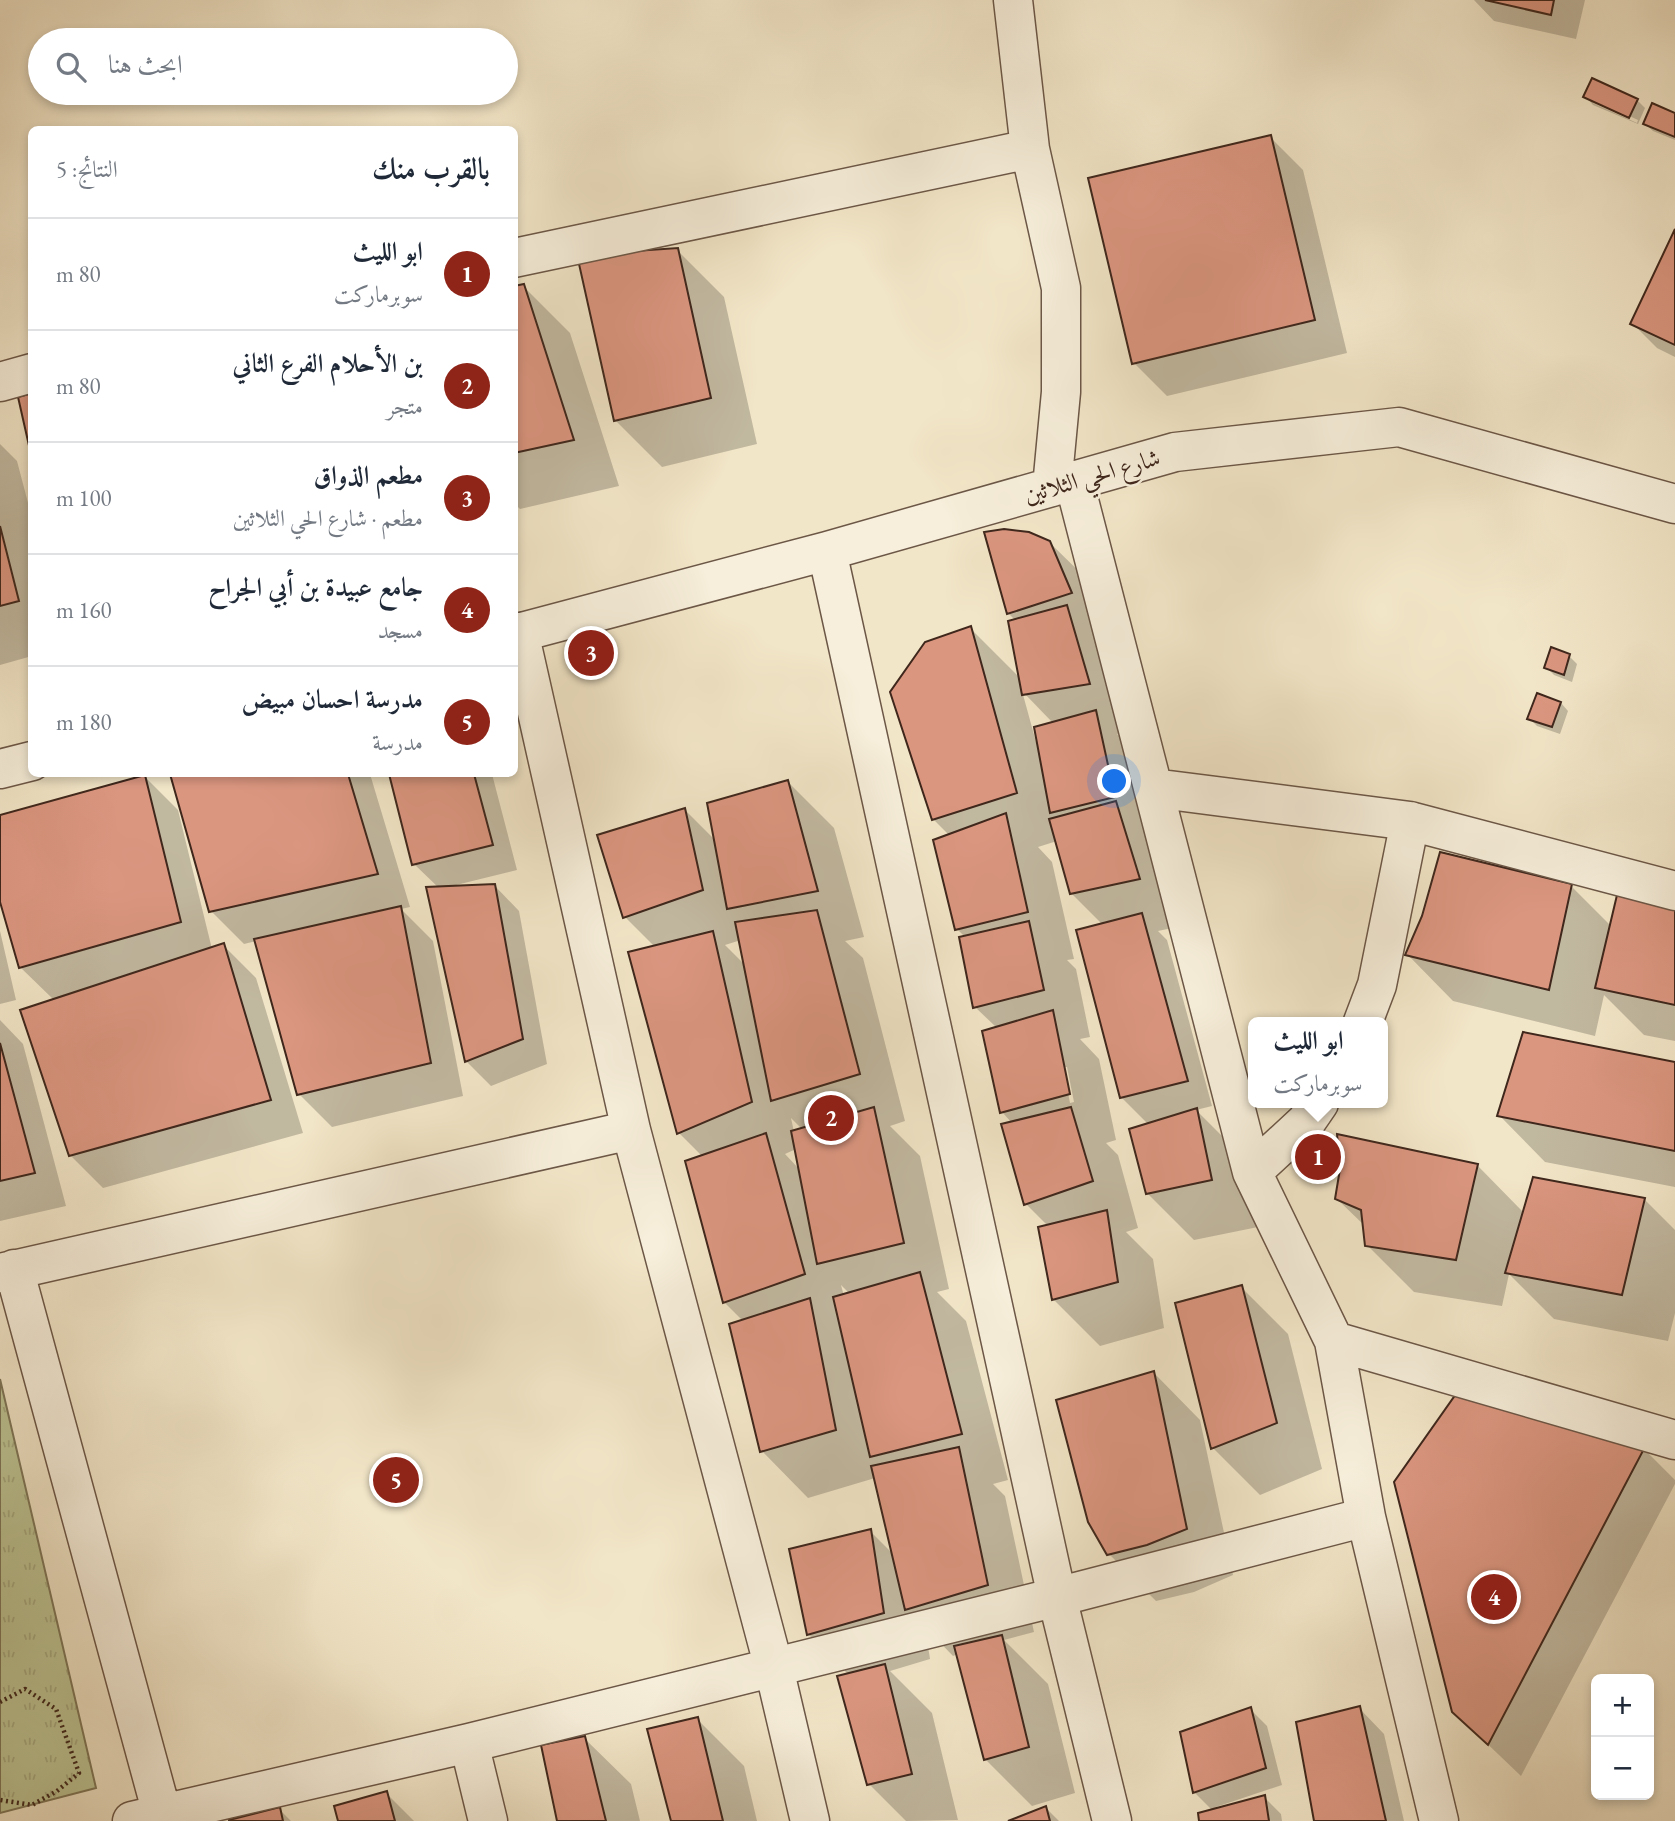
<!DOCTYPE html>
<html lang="ar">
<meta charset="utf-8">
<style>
body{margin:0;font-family:"EB Garamond",Amiri,serif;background:#f2f2f3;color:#1f2937;direction:rtl}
.controls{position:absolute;right:21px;bottom:21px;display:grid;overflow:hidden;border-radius:10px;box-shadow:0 4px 10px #0003}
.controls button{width:63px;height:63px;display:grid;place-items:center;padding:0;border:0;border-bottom:2px solid #e0e1e3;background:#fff;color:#1f2937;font:35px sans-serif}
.you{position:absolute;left:1115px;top:782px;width:24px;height:24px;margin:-18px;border:5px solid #fff;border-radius:50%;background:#1a73e8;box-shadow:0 0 0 10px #1a73e833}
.badge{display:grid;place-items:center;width:46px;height:46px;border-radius:50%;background:#8f2418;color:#fff;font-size:23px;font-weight:700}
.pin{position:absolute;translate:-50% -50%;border:4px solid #fff;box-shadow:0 2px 7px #0006}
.popup{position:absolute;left:1248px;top:1017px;width:140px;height:91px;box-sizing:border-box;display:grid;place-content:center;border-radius:10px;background:#fff;filter:drop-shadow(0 2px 5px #0005);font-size:23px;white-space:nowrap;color:#747a83}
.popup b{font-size:26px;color:#1f2937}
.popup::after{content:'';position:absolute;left:50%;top:100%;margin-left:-14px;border:14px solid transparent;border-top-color:#fff}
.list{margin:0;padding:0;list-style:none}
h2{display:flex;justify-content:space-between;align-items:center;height:91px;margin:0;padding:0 28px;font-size:30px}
h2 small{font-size:23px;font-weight:400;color:#747a83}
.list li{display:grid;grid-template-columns:46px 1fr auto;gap:21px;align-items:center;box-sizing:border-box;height:112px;padding:0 28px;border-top:2px solid #e0e1e3}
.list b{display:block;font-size:26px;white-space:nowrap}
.list p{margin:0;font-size:23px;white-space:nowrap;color:#747a83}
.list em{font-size:23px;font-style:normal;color:#747a83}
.icon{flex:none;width:38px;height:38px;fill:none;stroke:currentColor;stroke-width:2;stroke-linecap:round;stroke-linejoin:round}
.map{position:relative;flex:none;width:1675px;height:1821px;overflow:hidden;direction:ltr}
.search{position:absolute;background:#fff;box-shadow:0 4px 10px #0003;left:28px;top:28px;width:490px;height:77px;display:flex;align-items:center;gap:18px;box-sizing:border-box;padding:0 24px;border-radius:38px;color:#747a83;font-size:26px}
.panel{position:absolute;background:#fff;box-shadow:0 4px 10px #0003;left:28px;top:126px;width:490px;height:651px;border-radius:10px;direction:rtl}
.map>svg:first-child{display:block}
.park{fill:url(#park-tufts);stroke:#7e7658;stroke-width:2}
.shadow{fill:#0003;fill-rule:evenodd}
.building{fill:#db9680;stroke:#3f271c;stroke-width:2}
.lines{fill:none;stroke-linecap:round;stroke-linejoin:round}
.street-casing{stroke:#6c5747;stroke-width:41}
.path{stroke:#3f271c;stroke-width:4.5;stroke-dasharray:2 3.5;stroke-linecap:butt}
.street{stroke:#f7efdb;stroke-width:38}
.labels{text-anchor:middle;stroke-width:5;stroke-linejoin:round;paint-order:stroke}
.street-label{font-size:24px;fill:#3f271c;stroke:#f7efdb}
</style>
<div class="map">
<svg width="1675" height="1821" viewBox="0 0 1675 1821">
<defs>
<pattern id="park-tufts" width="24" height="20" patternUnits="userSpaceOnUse" patternTransform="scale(1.75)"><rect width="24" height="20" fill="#bdc494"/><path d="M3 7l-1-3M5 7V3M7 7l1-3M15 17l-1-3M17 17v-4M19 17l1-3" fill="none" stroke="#a4a87f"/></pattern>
</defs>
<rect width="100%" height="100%" fill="#f2e6c8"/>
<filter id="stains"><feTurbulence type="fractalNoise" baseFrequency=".00286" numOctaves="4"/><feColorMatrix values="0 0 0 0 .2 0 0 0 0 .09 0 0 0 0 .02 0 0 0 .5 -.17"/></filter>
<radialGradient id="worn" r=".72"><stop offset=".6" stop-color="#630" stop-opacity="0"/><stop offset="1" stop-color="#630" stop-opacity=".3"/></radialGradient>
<path class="park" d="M0,1379L96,1788L0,1813Z"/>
<path class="shadow" d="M1474,0H1585L1576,39L1494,21Z
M1586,97L1637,100L1645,108L1638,124L1593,105ZM1593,99L1638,120L1637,123L1593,103Z
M1675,115V140L1653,131L1645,124Z
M1270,137L1303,170L1347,353L1167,396L1134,363Z
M1675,233V357L1657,348L1632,323Z
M677,250L724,297L757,444L662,467L615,420Z
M523,286L570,333L619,486L520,509L514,503V288Z
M0,444L17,461L32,518V656L0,665Z
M1049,542L1097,589L1136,731L1117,734L1142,758L1186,925L1158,931L1167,940L1212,1106L1196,1110L1243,1157L1258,1227L1194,1240L1147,1193L1149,1125L1121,1097L1103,925L1071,893L1057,841L1038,847L1052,862L1074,959L1067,960L1076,969L1090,1037L1080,1039L1099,1059L1116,1140L1106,1143L1118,1155L1138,1228L1126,1232L1153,1259L1164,1328L1100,1346L1053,1299L1048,1226L1026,1204L1012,1123L1002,1112L997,1028L975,1007L965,937L957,929L950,836L933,819L970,628L1021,679L1016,621L1008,613ZM1022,691L1053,723L1038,741L1036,742ZM1063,1067H1067L1074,1102L1070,1103Z
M1552,650L1569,656L1577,664L1572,682L1554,675L1546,667Z
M1561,703L1568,711L1560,734L1537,726L1529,718Z
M172,774H370L410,907L401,909L433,941L463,1096L332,1127L299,1094L256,941L244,944L211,911Z
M391,774H492L517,870L452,886V888L494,885L519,911L547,1064L491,1086L466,1061L439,888L414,864Z
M145,777L178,810L212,949L223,945L256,978L303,1133L103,1188L70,1155L54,1000L20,967L0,896V817Z
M788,782L834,828L864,937L845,941L863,958L905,1121L890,1126L920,1156L949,1289L937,1292L966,1321L1008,1480L993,1484L1005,1496L1034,1632L1004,1640L1048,1684L1075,1793L1032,1806L985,1759L958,1654L953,1656L925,1627L930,1659L890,1671L932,1713L958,1820L906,1821L869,1784L849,1675L808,1634L870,1531L893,1554L875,1478L808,1498L762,1451L743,1321L724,1302L703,1157L679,1133L655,947L625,917L685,810L716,841ZM741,940L746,966L725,945ZM791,1118L802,1129L794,1132ZM796,1149L800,1170L785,1154ZM841,1285L850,1294L844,1296Z
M1571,886L1611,926L1675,912V1041L1644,1035L1604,995L1595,1036L1453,1001L1407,954Z
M0,931L16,1000L0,1004Z
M0,1020L23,1044L66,1206L0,1221Z
M1675,1063V1187L1545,1162L1499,1115Z
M1477,1165L1524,1213L1534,1179L1645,1200L1675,1230V1313L1668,1341L1554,1319L1509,1274L1502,1306L1414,1292L1367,1245L1365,1226L1337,1199L1342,1169Z
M1241,1287L1288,1334L1322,1469L1260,1495L1213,1448Z
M1154,1373L1200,1420L1233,1575L1194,1592L1156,1601L1109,1554Z
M1644,1449L1675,1480V1484L1521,1776L1453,1711Z
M1359,1708L1384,1734L1404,1821H1316Z
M1250,1709L1267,1726L1282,1785L1216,1807L1217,1810L1264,1797L1281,1814L1282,1821H1201L1213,1811L1194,1792Z
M697,1719L744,1766L757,1821H673Z
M584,1738L631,1784L640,1821H559Z
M386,1793L414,1821H340Z
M1046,1808L1059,1821H1013Z
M279,1809L291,1821H233Z"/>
<path class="building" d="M1485,0H1554L1551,15Z
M1592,78L1638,99L1629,118L1583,97Z
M1652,103L1675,113V137L1643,124Z
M1271,135L1315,320L1132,364L1088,178Z
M1675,229V345L1630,324Z
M678,248L711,398L614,421L577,255Z
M524,284L574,440L514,453V286Z
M32,393V459L18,397Z
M0,526L19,601L0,606Z
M1004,529L1029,532L1050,541L1072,593L1007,614L984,532Z
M1067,605L1090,684L1022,695L1008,621Z
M971,626L1017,793L932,820L890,692L925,642Z
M1551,647L1570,654L1564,675L1544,668Z
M1537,693L1561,702L1552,727L1527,719Z
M1096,710L1115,797L1050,813L1034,727Z
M170,774H348L378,874L209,912Z
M389,774H474L493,845L412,865Z
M145,775L181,922L19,968L0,902V815Z
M788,780L818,891L727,909L707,803Z
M1116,801L1140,879L1070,894L1049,819Z
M685,808L703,890L623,918L597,835Z
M1006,813L1028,912L955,930L933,840Z
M1440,852L1572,884L1549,990L1405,955L1422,916Z
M495,884L523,1039L465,1062L426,887Z
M1617,895L1675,910V1005L1595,988Z
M401,906L431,1063L297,1095L254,939Z
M817,910L860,1074L771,1101L735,922Z
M1142,913L1188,1081L1120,1098L1076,930Z
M1029,921L1044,990L973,1008L959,937Z
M713,931L752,1102L677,1134L628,952Z
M224,943L271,1100L69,1156L20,1010Z
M1053,1010L1070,1094L1000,1113L982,1031Z
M1523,1032L1675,1062V1151L1497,1116Z
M0,1043L35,1173L0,1181Z
M874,1107L904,1243L817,1264L791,1131Z
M1071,1107L1093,1181L1024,1205L1001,1124Z
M1197,1108L1212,1180L1146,1194L1129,1129Z
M766,1133L805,1274L723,1303L685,1161Z
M1337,1134L1478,1164L1456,1260L1365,1246L1361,1210L1335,1199L1340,1169Z
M1533,1177L1645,1198L1622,1295L1505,1273Z
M1107,1210L1118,1282L1052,1300L1038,1227Z
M920,1272L962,1434L870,1457L833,1297Z
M1242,1285L1277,1423L1211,1449L1175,1303Z
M810,1298L836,1430L760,1452L729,1324Z
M1154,1371L1187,1529L1147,1545L1107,1555L1088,1522L1056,1400Z
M1456,1394L1645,1447L1488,1745L1452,1712L1394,1482Z
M959,1447L988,1585L905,1610L871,1466Z
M871,1529L884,1613L807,1635L789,1549Z
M1002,1635L1029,1747L984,1760L954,1646Z
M885,1664L912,1774L867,1785L837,1676Z
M1360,1706L1386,1821H1314L1296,1722Z
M1251,1707L1266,1768L1193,1793L1180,1732Z
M698,1717L723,1821H671L647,1729Z
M585,1736L606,1821H557L541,1745Z
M387,1791L395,1821H338L334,1806Z
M1265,1795L1269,1821H1199L1198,1813Z
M1046,1806L1050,1821H1008Z
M280,1807L283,1821H229V1820Z"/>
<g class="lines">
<defs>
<path id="street" d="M1013,0L1030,149L1061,288V392L1052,487
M514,258L1030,149
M0,382L32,373
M1074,481L1252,1172L1334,1341L1366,1517L1439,1821
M827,551L1057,1597L1112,1821
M519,632L631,1130L774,1668L810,1821
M514,634L827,551L1175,452L1399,427L1675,504
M0,769L32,761
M1153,788L1410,821L1675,891
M1363,1022L1377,985L1410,821
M1252,1172L1306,1122L1319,1103
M14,1269L164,1821
M0,1273L631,1130
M1334,1341L1675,1440
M469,1743L488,1821
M132,1821L469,1743L1057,1597L1366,1517"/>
</defs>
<use href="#street" class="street-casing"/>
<path class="path" d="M0,1702L25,1689L56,1709L79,1773L57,1791L32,1805L0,1800"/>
<use href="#street" class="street"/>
</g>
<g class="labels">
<g class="street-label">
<text transform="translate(1092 476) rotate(-16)" y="8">شارع الحي الثلاثين</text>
</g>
</g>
<rect width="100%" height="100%" filter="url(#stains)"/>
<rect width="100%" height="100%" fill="url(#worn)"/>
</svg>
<div class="controls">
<button>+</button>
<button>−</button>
</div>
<div class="you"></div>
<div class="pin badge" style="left:1318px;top:1157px">1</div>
<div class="popup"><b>ابو الليث</b>سوبرماركت</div>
<div class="pin badge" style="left:831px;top:1118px">2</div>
<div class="pin badge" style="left:591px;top:653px">3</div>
<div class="pin badge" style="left:1494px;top:1597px">4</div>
<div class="pin badge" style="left:396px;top:1480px">5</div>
<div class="search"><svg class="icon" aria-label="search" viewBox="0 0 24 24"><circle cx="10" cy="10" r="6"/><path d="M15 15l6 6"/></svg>ابحث هنا</div>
<section class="panel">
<h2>بالقرب منك<small>النتائج: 5</small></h2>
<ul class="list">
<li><span class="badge">1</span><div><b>ابو الليث</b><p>سوبرماركت</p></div><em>80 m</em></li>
<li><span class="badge">2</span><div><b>بن الأحلام الفرع الثاني</b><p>متجر</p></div><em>80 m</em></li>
<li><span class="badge">3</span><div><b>مطعم الذواق</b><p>مطعم · شارع الحي الثلاثين</p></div><em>100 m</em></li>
<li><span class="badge">4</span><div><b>جامع عبيدة بن أبي الجراح</b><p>مسجد</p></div><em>160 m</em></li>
<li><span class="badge">5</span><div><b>مدرسة احسان مبيض</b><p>مدرسة</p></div><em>180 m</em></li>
</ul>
</section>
</div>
